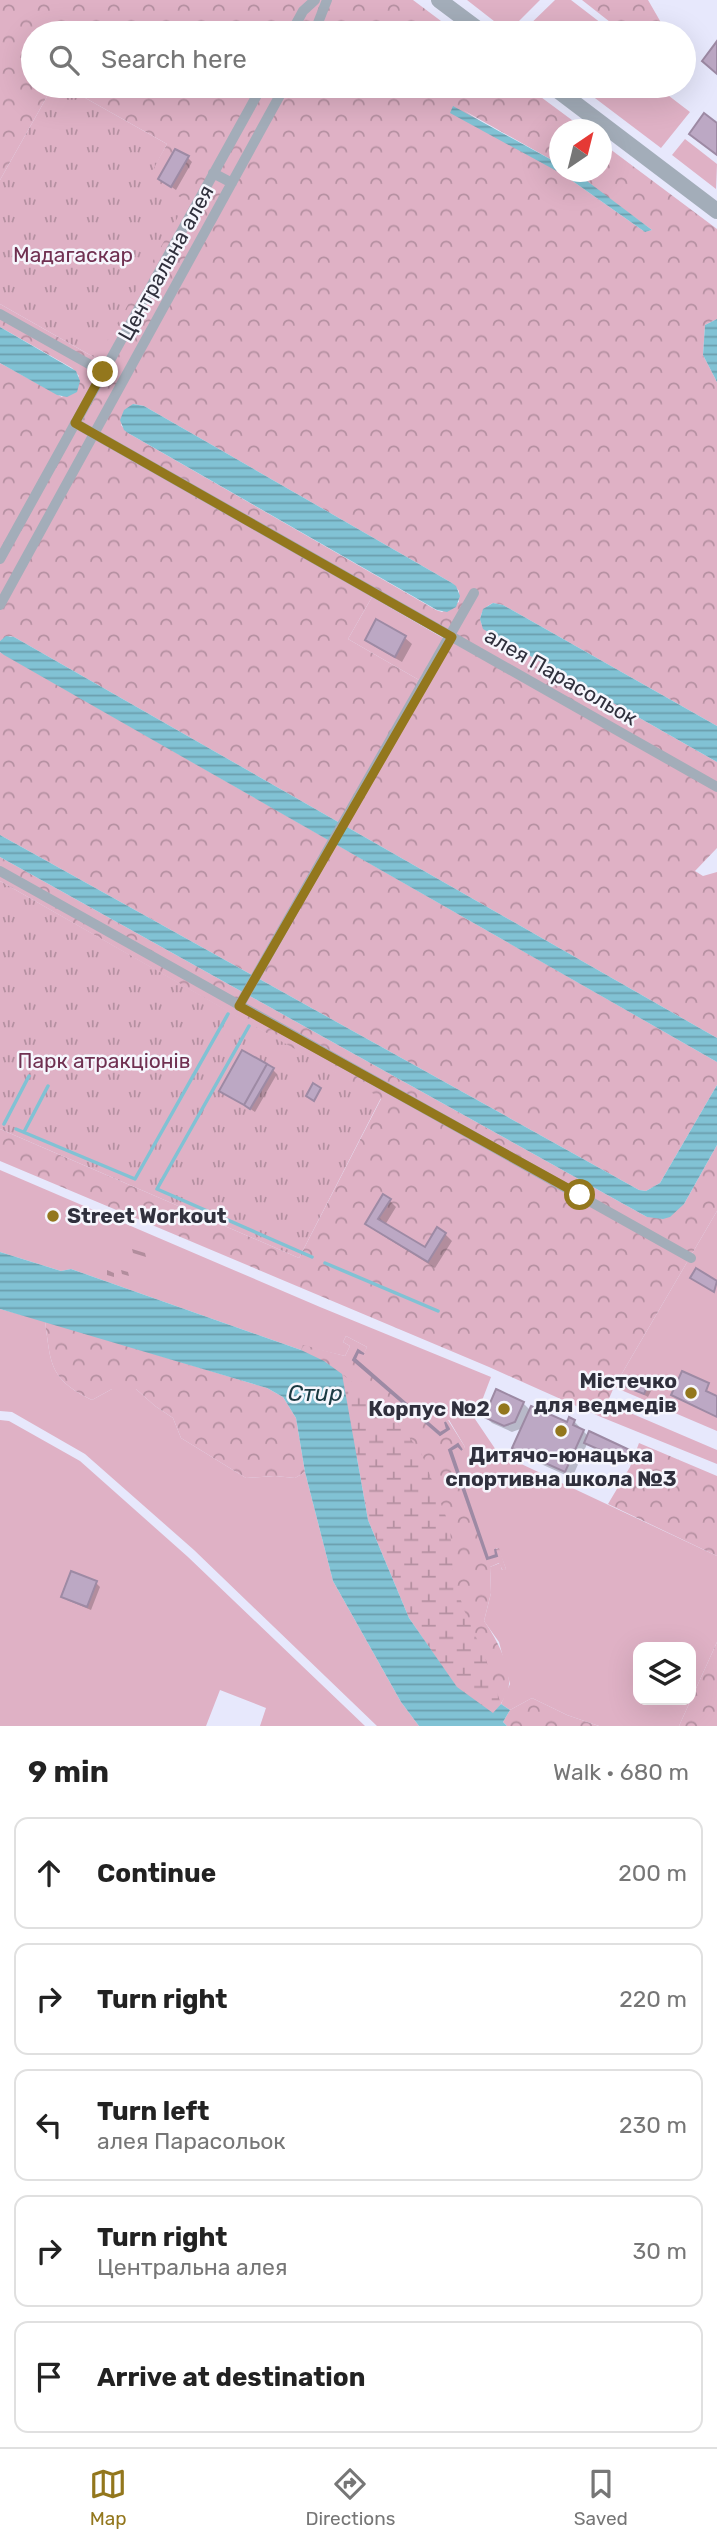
<!DOCTYPE html>
<meta charset="utf-8">
<style>
body{margin:0;font-family:Rubik,sans-serif;background:#f6f6f6;color:#222}
.controls{position:absolute;right:21px;bottom:21px;display:grid;overflow:hidden;border-radius:14px;box-shadow:0 7px 28px #0002}
.controls button{width:63px;height:63px;display:grid;place-items:center;padding:0;border:0;border-bottom:2px solid #e0e0e0;background:#fff;color:#222;font:35px sans-serif}
.compass{position:absolute;left:549px;top:119px;width:63px;height:63px;border-radius:50%;background:#fff;box-shadow:0 7px 28px #0002;rotate:35deg}
.stop{position:absolute;width:21px;height:21px;margin:-16px;border:5px solid #93771d;border-radius:50%;background:#fff}
.stop.end{background:#93771d;border-color:#fff;box-shadow:0 2px 7px #0008}
.list{margin:0;padding:0;list-style:none}
h2{display:flex;justify-content:space-between;align-items:center;height:91px;margin:0;padding:0 28px;font-size:30px}
h2 small{font-size:23px;font-weight:400;color:#767676}
.list li{display:grid;grid-template-columns:46px 1fr auto;gap:21px;align-items:center;box-sizing:border-box;height:112px;margin:0 14px 14px;padding:0 14px;border:2px solid #e0e0e0;border-radius:14px}
.list b{display:block;font-size:26px;white-space:nowrap}
.list p{margin:0;font-size:23px;white-space:nowrap;color:#767676}
.list em{font-size:23px;font-style:normal;color:#767676}
.icon{flex:none;width:38px;height:38px;fill:none;stroke:currentColor;stroke-width:2;stroke-linecap:round;stroke-linejoin:round}
.map{position:relative;flex:none;width:717px;height:1726px;overflow:hidden}
.search{position:absolute;background:#fff;box-shadow:0 7px 28px #0002;left:21px;right:21px;top:21px;height:77px;display:flex;align-items:center;gap:18px;box-sizing:border-box;padding:0 24px;border-radius:38px;color:#767676;font-size:26px}
.sheet{height:721px;background:#fff}
nav{display:flex;justify-content:space-around;align-items:center;box-sizing:border-box;height:98px;border-top:2px solid #e0e0e0;background:#fff;font-size:19px;color:#767676}
nav a{display:grid;justify-items:center;gap:4px}
nav .on{color:#93771d}
.map>svg:first-child{display:block}
.green{fill:#dfb1c5;fill-rule:evenodd}
.forest{fill:url(#forest-crowns);fill-rule:evenodd}
.wetland{fill:url(#wetland-marsh)}
.park{fill:url(#park-tufts)}
.water{fill:url(#water-rules)}
.shadow{fill:#0003}
.lines{fill:none;stroke-linecap:round;stroke-linejoin:round}
.stream{stroke:#81c2d4;stroke-width:3.5}
.building{fill:#bca8c4;stroke:#9d8aa4;stroke-width:2}
.pedestrian{stroke:#a3adb9;stroke-width:10}
.tertiary{stroke:#a3adb9;stroke-width:16}
.route{stroke:#93771d;stroke-width:9}
.poi-dot{fill:#93771d;stroke:#f6f6fd;stroke-width:2.5}
.labels{text-anchor:middle;stroke-width:5;stroke-linejoin:round;paint-order:stroke}
.park-label{font-size:21px;fill:#703051;stroke:#f6f6fd}
.street-label{font-size:21px;fill:#30303d;stroke:#f6f6fd}
.poi-label{font-size:21px;font-weight:bold;fill:#30303d;stroke:#f6f6fd;text-anchor:end}
.water-label{font-size:23px;font-style:italic;fill:#1a3a42;stroke:#f6f6fd}
</style>
<div class="map">
<svg width="717" height="1726" viewBox="0 0 717 1726">
<defs>
<pattern id="forest-crowns" width="20" height="18" patternUnits="userSpaceOnUse" patternTransform="scale(1.75)"><rect width="20" height="18" fill="#dfb1c5"/><path d="M2 6a3 3 0 1 1 6 0M12 15a3 3 0 1 1 6 0" fill="none" stroke="#b590a1"/></pattern>
<pattern id="wetland-marsh" width="20" height="14" patternUnits="userSpaceOnUse" patternTransform="scale(1.75)"><rect width="20" height="14" fill="#dfb1c5"/><path d="M1 5h8M5 5V1M11 12h8M15 12V8" fill="none" stroke="#b590a1"/></pattern>
<pattern id="park-tufts" width="24" height="20" patternUnits="userSpaceOnUse" patternTransform="scale(1.75)"><rect width="24" height="20" fill="#dfb1c5"/><path d="M3 7l-1-3M5 7V3M7 7l1-3M15 17l-1-3M17 17v-4M19 17l1-3" fill="none" stroke="#b590a1"/></pattern>
<pattern id="water-rules" width="6" height="5" patternUnits="userSpaceOnUse" patternTransform="scale(1.75)"><rect width="6" height="5" fill="#81c2d4"/><path d="M0 2.5h6" fill="none" stroke="#6a9ead"/></pattern>
</defs>
<rect width="100%" height="100%" fill="#e7e8fc"/>
<path class="green" d="M467,0H540L508,32Z
M555,0H571L614,33H521Z
M579,86H656L690,112L661,148Z
M685,139L717,164L716,189L672,155Z
M372,597L443,638L419,680L348,639Z
M0,1170L320,1307L491,1377L475,1419L498,1453L717,1556V1642L679,1726H599L567,1715L532,1698L510,1710L501,1704L510,1684L499,1642L484,1621L491,1593L490,1567L500,1563L502,1570L506,1569L498,1548L495,1549L497,1556L487,1559L449,1450L458,1444L462,1449L465,1447L449,1420L445,1422L449,1429L440,1435L353,1360L358,1350L364,1353L367,1347L346,1336L343,1342L350,1346L345,1356L303,1346L301,1350L71,1269L61,1271L0,1252ZM638,1647H691V1700H638Z
M717,1211V1431L614,1387Z
M0,1309L45,1321C51,1364 49,1379 92,1400L112,1389H136L155,1406L173,1418L181,1438L246,1478L275,1476L295,1478L305,1472L333,1581L401,1702L419,1726H377L194,1550L85,1454L12,1412L0,1411Z
M607,1403L717,1450V1464L601,1417Z
M0,1420L9,1421L80,1461L188,1557L365,1726H260L266,1708L220,1690L206,1726H0Z"/>
<path class="forest" d="M0,0H413L457,33H33V86H53L0,180Z
M582,0H648L667,33H624Z
M64,86H526L584,129L560,130L559,164L463,110L564,175L645,232L652,230L573,172H602V143L717,229V319L705,325L703,355L717,382V726L503,605L493,603C479,609 476,623 488,632L717,762V848L695,871L703,876L717,872V1038L14,637L10,636L0,641V363L62,397L79,376L72,368L0,327V304L97,359L147,179L167,144ZM133,404L144,406L452,583L459,591V602L442,612L436,610L128,433L121,425ZM372,597L443,637L419,680L348,639Z
M0,652L717,1062V1085L660,1183L646,1191L639,1190L0,835Z
M0,857L647,1217L684,1204L717,1145V1211L614,1387L601,1417L489,1367L0,1161V1129L299,1258L381,1099L0,881Z
M45,1321L267,1388L283,1397L296,1418L305,1472L295,1478L275,1476L246,1478L181,1438L173,1418L155,1406L136,1389H112L92,1400C49,1379 51,1364 45,1321Z
M346,1336L367,1347L364,1354L358,1351L353,1360L439,1435L449,1429L445,1422L448,1420L465,1447L462,1450L458,1444L449,1450L487,1559L497,1556L495,1549L499,1548L506,1569L503,1571L499,1563L490,1567L491,1593L484,1621C495,1636 510,1664 509,1684C509,1694 499,1706 493,1714L301,1350L303,1345L345,1356L350,1346L343,1342Z
M639,1443L717,1476V1556L608,1504L630,1467Z
M717,1642V1726H679Z
M532,1698L567,1715L599,1726H507L503,1722L510,1710Z"/>
<path class="wetland" d="M342,1374L388,1411L421,1452L450,1527L453,1575L464,1610L484,1655L501,1704L493,1714L457,1688L409,1618L368,1520Z"/>
<path class="park" d="M53,86H64L167,144L148,179L187,201L97,359L0,304V180Z
M0,881L381,1098L299,1258L0,1129Z"/>
<path class="water" d="M453,106L559,164L560,172H573L579,175L652,230L645,232L564,175L450,113Z
M717,319V382L703,355L705,325Z
M0,327L76,371L80,381L77,392L67,397L57,395L0,363Z
M133,404L144,406L452,583L456,586L460,596L456,607L447,612L437,610L128,433L124,430L120,420L124,410Z
M493,603L503,605L717,726V762L488,632L483,629L480,619L483,609Z
M6,636L14,637L717,1038V1062L4,655L0,652V641Z
M0,835L639,1190L646,1191L660,1183L717,1085V1145L684,1204L670,1217L663,1219L647,1217L0,857Z
M0,1252L61,1271L71,1269L301,1350L324,1361L342,1374L368,1520L409,1618L457,1687L493,1713L501,1704L510,1710L503,1722L507,1726H419L401,1702L333,1581L305,1472L296,1418L283,1397L267,1388L0,1309Z"/>
<path class="shadow" d="M188,158L192,162L176,190L160,179Z
M377,622L405,638L412,644L402,662L374,646L367,640Z
M273,1070L277,1074L255,1112L246,1106Z
M389,1200L396,1207L385,1225L425,1250L445,1234L452,1241L435,1268L374,1230L367,1223Z
M132,1249L145,1253L146,1257L133,1253Z
M107,1270L114,1273V1277L107,1275Z
M121,1270L128,1272L129,1276L122,1274Z
M647,1385L652,1389L648,1397L628,1386Z
M523,1403L531,1411L568,1424L574,1421L588,1436L633,1453L634,1455L630,1463L587,1444L572,1478L521,1455L514,1448L523,1428L512,1432L492,1423L486,1417Z
M96,1583L100,1587L91,1610L67,1600L63,1596Z"/>
<g class="lines">
<path class="stream" d="M249,1026L157,1189L312,1257
M4,1124L29,1076
M16,1129L135,1179L228,1014
M24,1132L48,1086
M325,1263L438,1311"/>
</g>
<path class="building" d="M717,41V74L702,61Z
M704,113L717,123V155L689,134Z
M175,149L189,156L171,187L158,179Z
M376,619L406,636L395,657L365,640Z
M242,1050L267,1064L244,1105L219,1091Z
M267,1064L274,1068L250,1109L244,1105Z
M313,1083L321,1088L314,1101L306,1096Z
M383,1194L391,1199L378,1219L425,1247L437,1227L446,1233L428,1262L365,1224Z
M696,1268L717,1281L714,1292L690,1278Z
M358,1350L364,1354L358,1352L355,1359L440,1433L447,1429L445,1422L449,1429L440,1435L353,1360Z
M682,1371L709,1383L706,1391L717,1396V1417L671,1395Z
M630,1376L648,1384L644,1394L626,1387Z
M496,1389L524,1402L515,1422L504,1426L484,1417Z
M531,1406L567,1422L569,1417L575,1420L573,1425L584,1430L565,1472L512,1448Z
M589,1431L634,1452L629,1463L584,1443Z
M458,1444L462,1450L458,1446L451,1450L488,1558L496,1555L495,1549L497,1556L487,1559L449,1450Z
M71,1571L97,1581L87,1607L61,1597Z"/>
<g class="lines">
<path class="pedestrian" d="M291,33L303,11L315,0
M314,33L327,0
M213,173L232,183
M0,314L103,372
M75,423L717,787
M0,559L262,86
M0,605L285,86
M0,871L691,1258
M239,1006L474,593"/>
<path class="tertiary" d="M439,0L483,33
M552,86L717,211"/>
</g>
<g class="lines">
<path class="route" d="M103,372L75,423L452,637L239,1006L580,1195"/>
</g>
<g class="poi-dot">
<circle cx="53" cy="1216" r="7"/>
<circle cx="691" cy="1393" r="7"/>
<circle cx="504" cy="1409" r="7"/>
<circle cx="561" cy="1431" r="7"/>
</g>
<g class="labels">
<g class="park-label">
<text x="73" y="262">Мадагаскар</text>
<text x="104" y="1068">Парк атракціонів</text>
</g>
<g class="street-label">
<text transform="translate(166 263) rotate(-61)" y="7">Центральна алея</text>
<text transform="translate(561 677) rotate(30)" y="7">алея Парасольок</text>
</g>
<g class="poi-label">
<text x="67" y="1223" text-anchor="start">Street Workout</text>
<text x="677" y="1388">Містечко<tspan x="677" dy="24">для ведмедів</tspan></text>
<text x="490" y="1416">Корпус №2</text>
<text x="561" y="1462" text-anchor="middle">Дитячо-юнацька<tspan x="561" dy="24">спортивна школа №3</tspan></text>
</g>
<g class="water-label">
<text x="315" y="1401">Стир</text>
</g>
</g>
</svg>
<div class="controls">
<button><svg class="icon" aria-label="layers" viewBox="0 0 24 24"><path d="M12 4l9 5-9 5-9-5zM3 14l9 5 9-5"/></svg></button>
</div>
<svg class="compass" viewBox="-18 -18 36 36"><path d="M0-13l5 13h-10z" fill="#e53935"/><path d="M0 13l5-13h-10z" fill="#767676"/></svg>
<div class="stop" style="left:580px;top:1195px"></div>
<div class="stop end" style="left:103px;top:372px"></div>
<div class="search"><svg class="icon" aria-label="search" viewBox="0 0 24 24"><circle cx="10" cy="10" r="6"/><path d="M15 15l6 6"/></svg>Search here</div>
</div>
<section class="sheet">
<h2>9 min<small>Walk · 680 m</small></h2>
<ul class="list">
<li><svg class="icon" aria-label="ahead" viewBox="0 0 24 24"><path d="M12 20V5M6 11l6-6 6 6"/></svg><div><b>Continue</b></div><em>200 m</em></li>
<li><svg class="icon" aria-label="right" viewBox="0 0 24 24"><path d="M7 20v-9h11M14 6l5 5-5 5"/></svg><div><b>Turn right</b></div><em>220 m</em></li>
<li><svg class="icon" aria-label="left" viewBox="0 0 24 24"><path d="M17 20v-9H6M10 6l-5 5 5 5"/></svg><div><b>Turn left</b><p>алея Парасольок</p></div><em>230 m</em></li>
<li><svg class="icon" aria-label="right" viewBox="0 0 24 24"><path d="M7 20v-9h11M14 6l5 5-5 5"/></svg><div><b>Turn right</b><p>Центральна алея</p></div><em>30 m</em></li>
<li><svg class="icon" aria-label="arrive" viewBox="0 0 24 24"><path d="M6 21V4h12l-3 4 3 4H6"/></svg><div><b>Arrive at destination</b></div></li>
</ul>
</section>
<nav>
<a class="on"><svg class="icon" aria-label="map" viewBox="0 0 24 24"><path d="M3 6l6-2 6 2 6-2v14l-6 2-6-2-6 2zM9 4v14M15 6v14"/></svg>Map</a>
<a><svg class="icon" aria-label="directions" viewBox="0 0 24 24"><path d="M12 3l9 9-9 9-9-9zM9 14v-3h6M13 9l2 2-2 2"/></svg>Directions</a>
<a><svg class="icon" aria-label="saved" viewBox="0 0 24 24"><path d="M7 4h10v16l-5-4-5 4z"/></svg>Saved</a>
</nav>
